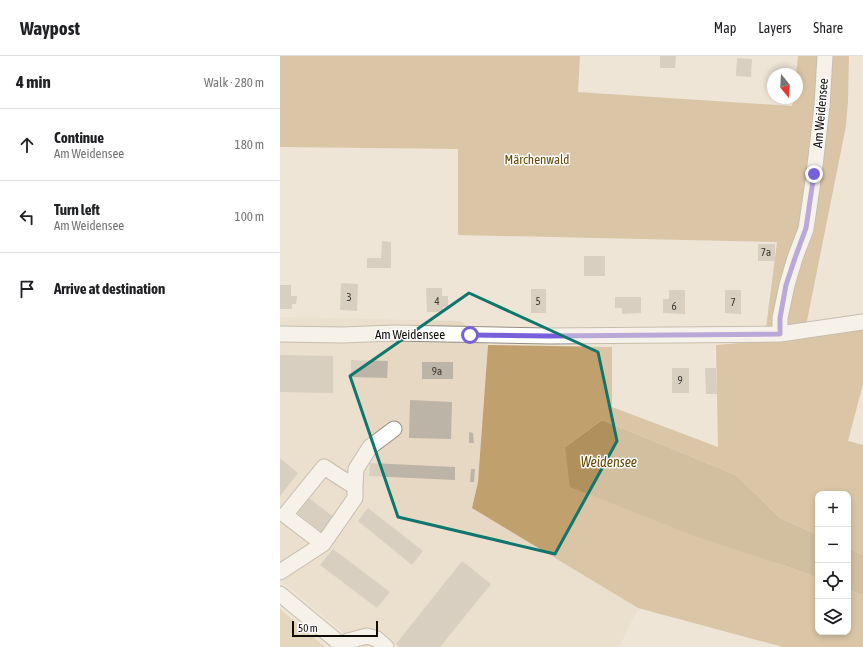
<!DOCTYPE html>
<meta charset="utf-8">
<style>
body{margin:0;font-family:"Asap Condensed",sans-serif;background:#f2f2f2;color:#202124}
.controls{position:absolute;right:12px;bottom:12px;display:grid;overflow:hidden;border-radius:8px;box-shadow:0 2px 6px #0003}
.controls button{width:36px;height:36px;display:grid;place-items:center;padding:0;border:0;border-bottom:1px solid #e0e0e0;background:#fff;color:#202124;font:20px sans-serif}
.compass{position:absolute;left:487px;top:12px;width:36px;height:36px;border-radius:50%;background:#fff;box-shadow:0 2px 6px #0003;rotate:162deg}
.scale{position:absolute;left:12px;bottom:10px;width:86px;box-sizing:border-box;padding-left:4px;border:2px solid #110e09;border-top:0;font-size:11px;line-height:14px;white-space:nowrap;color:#110e09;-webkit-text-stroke:3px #fff;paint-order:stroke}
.stop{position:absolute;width:12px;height:12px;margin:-9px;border:3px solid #7960db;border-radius:50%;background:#fff}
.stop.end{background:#7960db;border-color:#fff;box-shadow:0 1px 4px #0008}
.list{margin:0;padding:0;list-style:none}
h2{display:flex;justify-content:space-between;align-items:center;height:52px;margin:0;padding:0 16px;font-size:17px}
h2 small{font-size:13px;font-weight:400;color:#757577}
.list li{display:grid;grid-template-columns:26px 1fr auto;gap:12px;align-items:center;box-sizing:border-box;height:72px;padding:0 16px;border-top:1px solid #e0e0e0}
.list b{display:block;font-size:15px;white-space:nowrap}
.list p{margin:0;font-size:13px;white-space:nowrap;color:#757577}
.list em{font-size:13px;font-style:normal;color:#757577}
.icon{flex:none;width:22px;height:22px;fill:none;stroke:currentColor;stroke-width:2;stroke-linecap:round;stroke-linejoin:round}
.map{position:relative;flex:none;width:583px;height:591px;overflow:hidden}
header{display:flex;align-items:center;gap:24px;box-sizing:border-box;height:56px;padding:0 20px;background:#fff;border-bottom:1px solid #e0e0e0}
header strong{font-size:19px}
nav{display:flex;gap:22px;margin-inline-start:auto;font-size:14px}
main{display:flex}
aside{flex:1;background:#fff}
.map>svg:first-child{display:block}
.built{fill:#e6d8c3}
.green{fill:#d9c3a1}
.forest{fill:#c0a06c}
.water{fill:#b0915d}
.building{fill:#bcb4a6}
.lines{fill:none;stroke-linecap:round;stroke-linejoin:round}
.minor-casing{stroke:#958d80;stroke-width:17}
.minor{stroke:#fff;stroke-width:15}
.route{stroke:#7960db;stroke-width:5}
.marked{fill:none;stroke:#0f766e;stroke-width:3;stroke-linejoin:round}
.labels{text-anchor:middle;stroke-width:3;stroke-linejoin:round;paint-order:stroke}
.number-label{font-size:11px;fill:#3c3830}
.street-label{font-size:13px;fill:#110e09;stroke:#fff}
.park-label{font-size:13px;fill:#694906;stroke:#fff}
.water-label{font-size:14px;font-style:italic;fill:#664702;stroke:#fff}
</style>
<header>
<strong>Waypost</strong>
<nav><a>Map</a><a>Layers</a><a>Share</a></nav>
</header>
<main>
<aside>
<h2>4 min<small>Walk · 280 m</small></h2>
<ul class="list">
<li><svg class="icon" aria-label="ahead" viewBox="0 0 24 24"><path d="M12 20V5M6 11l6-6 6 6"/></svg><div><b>Continue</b><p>Am Weidensee</p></div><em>180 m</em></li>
<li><svg class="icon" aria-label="left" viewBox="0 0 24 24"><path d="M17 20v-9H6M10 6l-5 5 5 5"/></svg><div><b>Turn left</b><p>Am Weidensee</p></div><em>100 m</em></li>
<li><svg class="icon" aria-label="arrive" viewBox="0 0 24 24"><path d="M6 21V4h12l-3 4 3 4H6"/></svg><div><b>Arrive at destination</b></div></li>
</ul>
</aside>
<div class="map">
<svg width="583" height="591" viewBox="0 0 583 591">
<rect width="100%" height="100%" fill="#eee5d7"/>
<path class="built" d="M0,261L181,265L208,289L198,426L192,452L358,552L339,591H81L0,524Z"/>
<path class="green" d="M0,553L45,591H0Z"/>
<path class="forest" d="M0,0H300L298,36L512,50L514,42H517V18H516L518,0H569L568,45L566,70L524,280L583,271V328L568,385L583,389V499L568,492V438H538V479L500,462L456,419L322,364L285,391L500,508L538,522V576H568V534L583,539V591H503L358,552L192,452L198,426L208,289L332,291V351L438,391L436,289L484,285L487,264L497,186L178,179V93L0,91Z"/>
<path class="water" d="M322,364L456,419L500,462L538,479V522L500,508L417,481L290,431L285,391Z
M568,492L583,499V539L568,534Z"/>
<path class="building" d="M380,0H396L395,12H380Z
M457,2L472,3L471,21L456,20Z
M102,185L111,186V212H87V202H101Z
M478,188H495V205H478Z
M304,200H325V220H304Z
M61,227L78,228L77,255L60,254Z
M0,229H11V240H17L16,248H12V253H0Z
M146,232H162V240H168V251H163V256H147Z
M251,233H266V257H251Z
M389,234H405V258L383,257V243H389Z
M445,234H461V258L445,257Z
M335,241H361V257L342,258V252H335Z
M0,299L53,300V337L0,336Z
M71,304L108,305L107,322L71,321Z
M142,306H173V323H142Z
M392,312H409V337H392Z
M425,312H436L437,338H426Z
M130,344L172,346L171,383L129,382Z
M189,376L193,377L194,387H189Z
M0,402L18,417L0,440Z
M90,407L175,411V424L89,420Z
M191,413H195L194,426H190Z
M29,442L55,462L43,477L17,457Z
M88,452L143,495L132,509L78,465Z
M53,493L110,536L97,552L40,509Z
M182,505L211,528L160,591H120L116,588Z"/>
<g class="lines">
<defs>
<path id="minor" d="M0,278L63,279L114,277L269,280L500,278L583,266
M500,278V262L507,229L515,202L526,173L534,118L542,50L545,0
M43,488L5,459L44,411L75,431
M0,516L43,488L75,442V431L76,413L90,391L114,373
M0,538L64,591
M63,590L68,585L87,580L97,583L106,591"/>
</defs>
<use href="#minor" class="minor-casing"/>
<use href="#minor" class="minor"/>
</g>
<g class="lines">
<path class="route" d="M190,279L269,280L500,278V262L506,229L515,202L526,172L534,118"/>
</g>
<path d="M0 0H583V591H0ZM189,237L318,296L337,385L275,498L118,461L70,320Z" fill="#eee5d7" fill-opacity=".55" fill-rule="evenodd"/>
<path class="marked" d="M189,237L318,296L337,385L275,498L118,461L70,320Z"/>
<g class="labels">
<g class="number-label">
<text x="486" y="200">7a</text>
<text x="69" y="245">3</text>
<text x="157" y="249">4</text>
<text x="258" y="249">5</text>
<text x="453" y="250">7</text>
<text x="394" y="254">6</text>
<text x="157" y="319">9a</text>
<text x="400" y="328">9</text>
</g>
<g class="street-label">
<text transform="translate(540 57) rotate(-85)" y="5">Am Weidensee</text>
<text x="130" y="283">Am Weidensee</text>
</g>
<g class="park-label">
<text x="257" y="108">Märchenwald</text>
</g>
<g class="water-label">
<text x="329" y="411">Weidensee</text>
</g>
</g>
</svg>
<div class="controls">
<button>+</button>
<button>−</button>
<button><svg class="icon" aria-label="locate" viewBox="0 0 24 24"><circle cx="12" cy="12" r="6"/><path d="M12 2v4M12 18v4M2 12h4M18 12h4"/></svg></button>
<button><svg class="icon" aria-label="layers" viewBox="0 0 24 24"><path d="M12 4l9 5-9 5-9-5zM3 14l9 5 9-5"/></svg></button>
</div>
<svg class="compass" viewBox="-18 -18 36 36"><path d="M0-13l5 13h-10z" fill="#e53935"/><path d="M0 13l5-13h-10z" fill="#757577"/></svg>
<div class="scale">50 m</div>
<div class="stop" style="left:190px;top:279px"></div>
<div class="stop end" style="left:534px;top:118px"></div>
</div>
</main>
